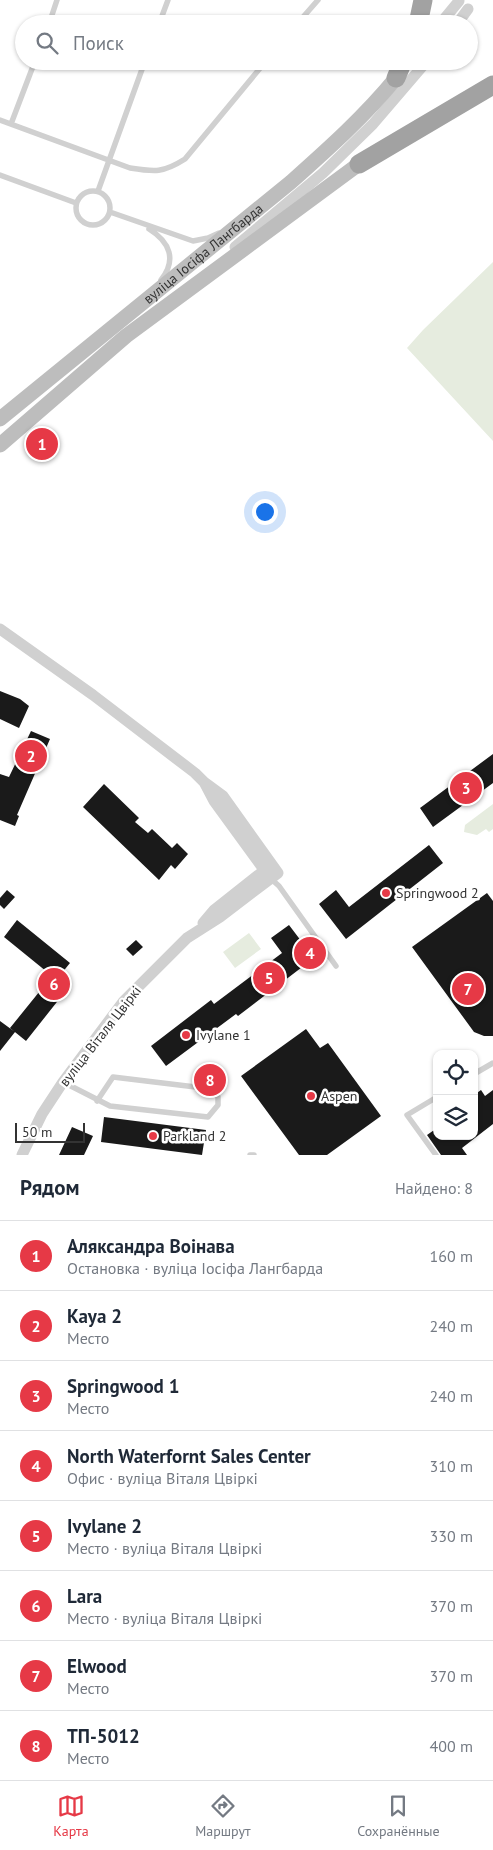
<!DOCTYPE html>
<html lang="ru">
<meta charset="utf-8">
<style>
body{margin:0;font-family:"PT Sans",sans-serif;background:#f6f6f7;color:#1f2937}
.controls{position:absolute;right:15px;bottom:15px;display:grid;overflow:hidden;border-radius:10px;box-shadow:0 1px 4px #0004}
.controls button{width:45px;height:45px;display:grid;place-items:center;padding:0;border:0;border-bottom:1px solid #e0e1e3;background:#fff;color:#1f2937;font:25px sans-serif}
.scale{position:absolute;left:15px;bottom:12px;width:70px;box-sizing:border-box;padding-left:5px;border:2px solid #333;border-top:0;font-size:14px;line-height:18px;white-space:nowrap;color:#333;-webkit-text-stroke:4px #fff;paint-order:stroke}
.you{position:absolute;left:264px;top:511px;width:18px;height:18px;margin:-12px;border:4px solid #fff;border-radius:50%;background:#1a73e8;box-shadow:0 0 0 8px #1a73e833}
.badge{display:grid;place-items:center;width:32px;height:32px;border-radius:50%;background:#e63946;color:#fff;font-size:16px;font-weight:700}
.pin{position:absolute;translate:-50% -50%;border:2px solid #fff;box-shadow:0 1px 5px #0006}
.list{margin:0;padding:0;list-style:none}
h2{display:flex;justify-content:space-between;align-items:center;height:65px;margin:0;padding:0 20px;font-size:21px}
h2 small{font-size:16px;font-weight:400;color:#747a83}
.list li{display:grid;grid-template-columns:32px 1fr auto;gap:15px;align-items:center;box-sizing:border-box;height:70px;padding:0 20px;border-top:1px solid #e0e1e3}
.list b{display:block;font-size:19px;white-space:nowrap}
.list p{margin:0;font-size:16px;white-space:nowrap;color:#747a83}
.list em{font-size:16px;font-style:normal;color:#747a83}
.icon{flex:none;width:28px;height:28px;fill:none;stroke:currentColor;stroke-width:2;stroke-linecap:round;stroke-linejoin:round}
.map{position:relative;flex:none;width:493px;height:1155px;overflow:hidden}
.search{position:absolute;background:#fff;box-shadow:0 1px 4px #0004;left:15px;right:15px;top:15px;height:55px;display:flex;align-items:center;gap:12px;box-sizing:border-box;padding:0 18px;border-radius:28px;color:#747a83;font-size:19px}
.sheet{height:625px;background:#fff}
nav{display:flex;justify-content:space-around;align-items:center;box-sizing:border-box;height:70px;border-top:1px solid #e0e1e3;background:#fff;font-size:14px;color:#747a83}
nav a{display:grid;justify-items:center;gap:2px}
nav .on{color:#e63946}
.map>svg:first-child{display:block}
.green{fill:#e6ecdf}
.building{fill:#1a1a1a}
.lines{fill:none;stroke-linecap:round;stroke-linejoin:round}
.service{stroke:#d0d0d0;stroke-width:5.5}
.minor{stroke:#d0d0d0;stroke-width:11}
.secondary{stroke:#bdbdbd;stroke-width:15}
.trunk{stroke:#a2a2a2;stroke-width:19}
.poi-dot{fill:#e63946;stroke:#fff;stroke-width:2}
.labels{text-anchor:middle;stroke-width:5;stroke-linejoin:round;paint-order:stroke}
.street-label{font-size:14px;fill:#333;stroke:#fff}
.poi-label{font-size:14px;fill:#333;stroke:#fff;text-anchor:start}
</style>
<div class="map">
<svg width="493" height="1155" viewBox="0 0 493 1155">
<rect width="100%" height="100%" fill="#fff"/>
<path class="green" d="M493,262V441L407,348L423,330Z
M493,804V829L489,832L486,829L477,835L464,832L465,825Z
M249,933L261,949L235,968L223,952Z"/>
<path class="building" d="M0,691L20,699L29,706L19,728L0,719Z
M31,731L50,739L17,815L19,816L15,826L0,820V774L9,777Z
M493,754V783L433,827L420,808Z
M104,784L139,818L135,822L148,833L152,829L172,848L177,843L188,854L175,869L171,865L159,880L83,807Z
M429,845L443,863L346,939L319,904L336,890L349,907Z
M7,890L15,897L4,909L0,905V898Z
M487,893L493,901V1036H484L474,1032L412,947Z
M17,920L70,963L57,979L68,988L26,1041L10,1028L52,976L4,937Z
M289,925L314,958L238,1016L236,1014L166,1066L151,1046L211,1000L214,1004L282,953L271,938Z
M136,940L143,947L133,956L126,949Z
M0,1021L15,1032L0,1051Z
M306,1029L320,1048L328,1043L381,1116L327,1155H299L241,1076Z
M481,1090L485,1096L493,1090V1124L462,1148L467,1155H441L427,1135L437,1128V1136H474V1095Z
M104,1117L206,1130L202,1155L101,1142Z
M72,1127L93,1136L84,1155H59Z"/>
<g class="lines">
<path class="service" d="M49,24L57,0
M159,24L168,0
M297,24L318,0
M0,120L130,168C155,172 163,173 185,159L266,61
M11,124L35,61
M0,175L76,203
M76 208a17 17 0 1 1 34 0a17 17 0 1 1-34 0Z
M98,191L145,61
M110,212L193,241L208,238L219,233
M149,229C170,242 177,260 161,280
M270,878L279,886L336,966
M474,1074L493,1063
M63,1082L110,1106L208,1117L218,1105V1097L212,1089L113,1077L97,1101
M250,1155H254
M436,1155L407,1115L437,1097"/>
<path class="minor" d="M440,24L459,1
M457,24L468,9
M235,247L323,173L373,124L427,61
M0,629L93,695L195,773L204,782L214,801L270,878
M203,923L214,910L271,865
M22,1155L42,1114L63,1082L123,1002L187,938L220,917L278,873L223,796L204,782"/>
<g class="secondary">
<path id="s1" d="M0,419L291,182C328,149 365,116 396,78"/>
<path d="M0,445L126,336L359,164"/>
</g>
<path class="trunk" d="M418,24L423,0
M396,78L403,61
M359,164L493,85"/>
</g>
<g class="poi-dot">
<circle cx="386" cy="893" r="5"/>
<circle cx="186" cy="1035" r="5"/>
<circle cx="311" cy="1096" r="5"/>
<circle cx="153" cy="1136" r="5"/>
</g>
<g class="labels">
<g class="street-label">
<text dy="5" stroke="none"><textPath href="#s1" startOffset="262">вуліца Іосіфа Лангбарда</textPath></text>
<text transform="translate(100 1036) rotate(-52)" y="5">вуліца Віталя Цвіркі</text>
</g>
<g class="poi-label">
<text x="396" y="898">Springwood 2</text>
<text x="196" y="1040">Ivylane 1</text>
<text x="321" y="1101">Aspen</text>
<text x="163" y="1141">Parkland 2</text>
</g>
</g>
</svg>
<div class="controls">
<button><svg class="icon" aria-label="locate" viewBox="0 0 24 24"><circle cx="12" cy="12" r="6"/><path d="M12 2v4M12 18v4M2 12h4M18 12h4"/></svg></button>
<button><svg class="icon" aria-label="layers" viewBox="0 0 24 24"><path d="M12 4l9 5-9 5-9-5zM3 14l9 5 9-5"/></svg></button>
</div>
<div class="scale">50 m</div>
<div class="you"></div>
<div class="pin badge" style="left:42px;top:444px">1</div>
<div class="pin badge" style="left:31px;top:756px">2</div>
<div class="pin badge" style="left:466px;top:788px">3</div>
<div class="pin badge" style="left:310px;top:953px">4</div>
<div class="pin badge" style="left:269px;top:978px">5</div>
<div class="pin badge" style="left:54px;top:984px">6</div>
<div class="pin badge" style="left:468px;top:989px">7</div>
<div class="pin badge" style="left:210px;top:1080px">8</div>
<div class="search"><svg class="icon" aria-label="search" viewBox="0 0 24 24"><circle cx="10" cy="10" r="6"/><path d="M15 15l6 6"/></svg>Поиск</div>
</div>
<section class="sheet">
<h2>Рядом<small>Найдено: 8</small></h2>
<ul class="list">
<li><span class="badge">1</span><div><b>Аляксандра Воінава</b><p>Остановка · вуліца Іосіфа Лангбарда</p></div><em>160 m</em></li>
<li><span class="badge">2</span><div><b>Kaya 2</b><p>Место</p></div><em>240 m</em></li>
<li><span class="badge">3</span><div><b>Springwood 1</b><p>Место</p></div><em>240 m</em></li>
<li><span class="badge">4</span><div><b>North Waterfornt Sales Center</b><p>Офис · вуліца Віталя Цвіркі</p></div><em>310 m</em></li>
<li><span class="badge">5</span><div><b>Ivylane 2</b><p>Место · вуліца Віталя Цвіркі</p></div><em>330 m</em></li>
<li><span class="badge">6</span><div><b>Lara</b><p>Место · вуліца Віталя Цвіркі</p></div><em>370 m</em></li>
<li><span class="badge">7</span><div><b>Elwood</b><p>Место</p></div><em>370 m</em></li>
<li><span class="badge">8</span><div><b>ТП-5012</b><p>Место</p></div><em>400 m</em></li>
</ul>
</section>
<nav>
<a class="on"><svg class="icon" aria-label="map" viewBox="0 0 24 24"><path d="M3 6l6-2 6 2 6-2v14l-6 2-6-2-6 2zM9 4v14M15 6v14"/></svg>Карта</a>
<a><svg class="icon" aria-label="directions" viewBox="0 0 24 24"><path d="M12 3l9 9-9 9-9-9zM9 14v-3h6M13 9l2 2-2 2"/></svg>Маршрут</a>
<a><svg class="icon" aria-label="saved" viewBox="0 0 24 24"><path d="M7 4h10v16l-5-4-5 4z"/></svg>Сохранённые</a>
</nav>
